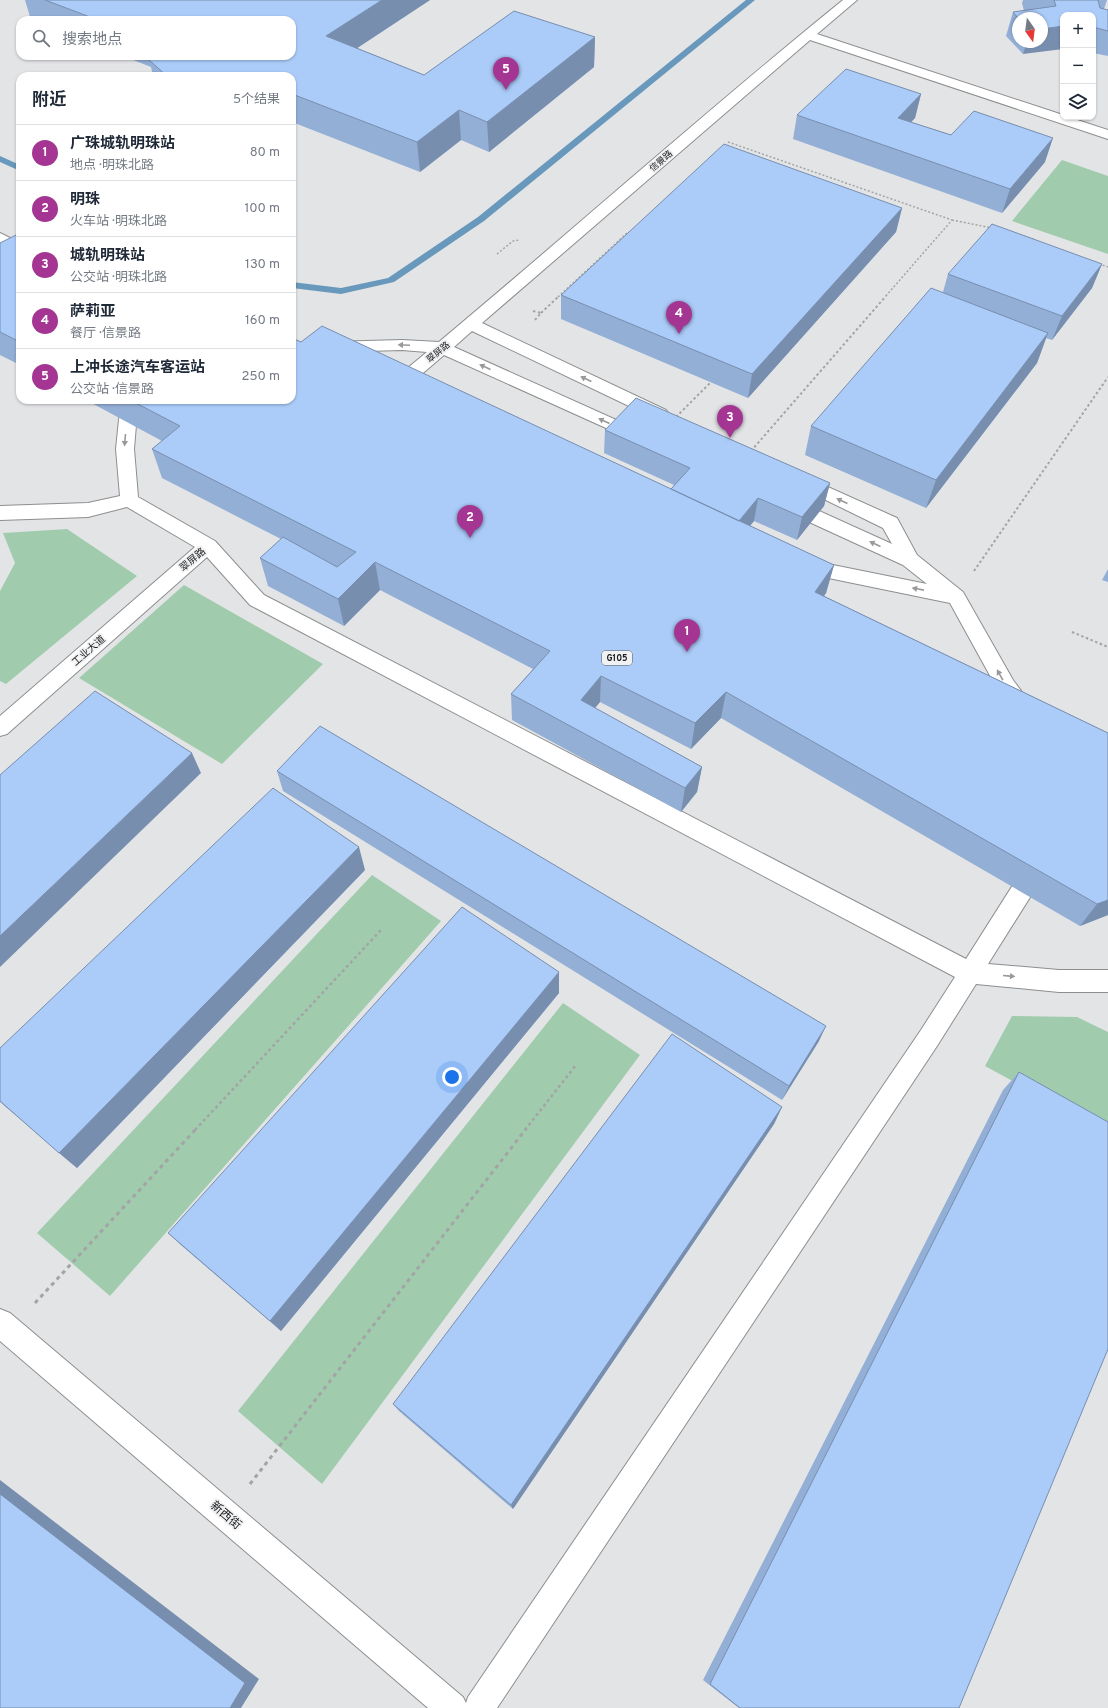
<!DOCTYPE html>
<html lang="zh">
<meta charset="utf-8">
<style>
body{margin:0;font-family:Overpass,"Noto Sans SC",sans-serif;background:#f6f6f7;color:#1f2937}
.controls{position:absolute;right:12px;top:12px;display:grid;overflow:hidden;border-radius:8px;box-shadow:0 1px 3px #0004}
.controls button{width:36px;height:36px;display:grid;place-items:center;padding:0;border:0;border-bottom:1px solid #e0e1e3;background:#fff;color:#1f2937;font:20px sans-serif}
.compass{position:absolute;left:1012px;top:12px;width:36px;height:36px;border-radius:50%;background:#fff;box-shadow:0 1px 3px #0004;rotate:166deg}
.you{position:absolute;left:452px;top:1077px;width:14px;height:14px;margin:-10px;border:3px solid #fff;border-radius:50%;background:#1a73e8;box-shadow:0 0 0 6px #1a73e833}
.badge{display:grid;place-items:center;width:26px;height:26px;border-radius:50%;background:#a53593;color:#fff;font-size:13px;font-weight:700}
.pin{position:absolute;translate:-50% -33px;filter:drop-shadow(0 1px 2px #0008)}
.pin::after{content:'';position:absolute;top:21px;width:14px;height:12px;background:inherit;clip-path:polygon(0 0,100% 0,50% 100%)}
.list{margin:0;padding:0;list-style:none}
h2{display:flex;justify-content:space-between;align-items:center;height:52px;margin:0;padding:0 16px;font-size:17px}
h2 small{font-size:13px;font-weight:400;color:#747a83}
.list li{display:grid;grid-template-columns:26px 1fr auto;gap:12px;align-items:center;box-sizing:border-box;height:56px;padding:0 16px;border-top:1px solid #e0e1e3}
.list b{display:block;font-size:15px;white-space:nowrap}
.list p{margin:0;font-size:13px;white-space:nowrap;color:#747a83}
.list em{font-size:13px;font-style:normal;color:#747a83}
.icon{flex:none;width:22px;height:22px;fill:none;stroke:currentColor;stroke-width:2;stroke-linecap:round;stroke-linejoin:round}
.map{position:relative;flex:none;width:1108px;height:1708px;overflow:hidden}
.search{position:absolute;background:#fff;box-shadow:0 1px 3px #0004;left:16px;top:16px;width:280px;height:44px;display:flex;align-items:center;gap:10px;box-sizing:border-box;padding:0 14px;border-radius:12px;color:#747a83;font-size:15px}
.panel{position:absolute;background:#fff;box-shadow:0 1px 3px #0004;left:16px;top:72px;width:280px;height:332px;border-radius:12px}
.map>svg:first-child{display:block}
.green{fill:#a0ccad}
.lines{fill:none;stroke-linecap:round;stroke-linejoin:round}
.stream{fill:#6898bb;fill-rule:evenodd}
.minor-casing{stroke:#8d8e8f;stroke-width:2}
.highway-casing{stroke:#8d8e8f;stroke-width:2}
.path-far3{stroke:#a3a4a5;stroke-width:1.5;stroke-dasharray:2 2;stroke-linecap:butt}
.path-far2{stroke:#a3a4a5;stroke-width:2;stroke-dasharray:2.5 2.5;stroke-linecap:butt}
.path-far1{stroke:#a3a4a5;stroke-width:2.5;stroke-dasharray:3 3;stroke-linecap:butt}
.path{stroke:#a3a4a5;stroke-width:3;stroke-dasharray:4 4;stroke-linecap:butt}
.minor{fill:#fff;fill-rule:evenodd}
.highway{fill:#fff;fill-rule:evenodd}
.path-bridge{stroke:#a3a4a5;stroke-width:2;stroke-dasharray:2.5 2.5;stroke-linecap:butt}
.wall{fill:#93afd6;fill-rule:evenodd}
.shaded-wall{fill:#788eae}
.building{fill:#abcbf9;stroke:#788eae}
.oneway{fill:#999}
.labels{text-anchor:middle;stroke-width:3.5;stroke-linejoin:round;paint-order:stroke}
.far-street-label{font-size:9px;fill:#1c1c1c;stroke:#f0f1f3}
.shield{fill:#f0f1f3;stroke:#5c5c5c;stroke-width:1}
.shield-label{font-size:9px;font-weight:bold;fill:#1c1c1c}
.street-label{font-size:10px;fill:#1c1c1c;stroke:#f0f1f3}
.near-street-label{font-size:12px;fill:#1c1c1c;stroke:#f0f1f3}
</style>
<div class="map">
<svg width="1108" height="1708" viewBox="0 0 1108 1708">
<rect width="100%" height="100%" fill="#e3e4e6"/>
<path class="green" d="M1062,160L1108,176V254L1012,221Z
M67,529L137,576L6,684L0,681V591L15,563L3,533Z
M184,585L323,664L222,764L79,678Z
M372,875L441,921L110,1296L37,1233Z
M563,1003L640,1055L322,1484L238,1411Z
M1012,1016L1077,1017L1108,1032V1133L985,1066Z"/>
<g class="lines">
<path class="stream" d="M746,0H755L484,221L394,282L341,294L292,288V282L341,288L388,278L478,217Z
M0,156L20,165V171L0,162Z"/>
<defs>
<path id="minor" d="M843,0H857L817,34L1063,115V117H1068L1108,130V139L810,40L482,323L666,410L669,414L666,418L660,420L654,418L472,331L454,347L643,432L646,436L643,440L637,442L444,355L416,379L423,382L425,386L423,390C414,392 401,388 396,380L398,376L427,352L402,350L292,353V343L402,340L439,342C574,229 706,111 843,0Z
M121,400L138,401L134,449L138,497L215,541L264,595L966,959L1023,869L1031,866L1039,869L1042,876L1039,883L988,964L1059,970H1108V992H1059L976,984L937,1046L497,1708H428L0,1341V1309L10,1313L463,1697L466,1703L468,1697L921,1030L955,977L250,605L207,557L7,734L0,736V716L195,547L127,507L88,517L0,520V506L88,503L120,496L116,449Z
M799,474L897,518L917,555L963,592L1013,680L1033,707L1030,713L1023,715L1016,713L999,692L950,603L809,574L796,569L794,564L796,559L803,557L813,561L927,584L903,565L783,510L780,505L783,500L789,499L795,500L892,544L883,528L793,484L790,480L793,476Z"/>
<path id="highway" d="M0,233L20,243V254L0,244Z"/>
</defs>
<use href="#minor" class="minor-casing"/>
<use href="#highway" class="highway-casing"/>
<path class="path-far3" d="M728,142L952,220L885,297
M952,220L992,228
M1009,231L1036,240
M497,254L513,241L519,240
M1099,264L1108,267
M558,297L627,233"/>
<path class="path-far2" d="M533,311L541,313L534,321
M541,313L559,296
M751,451L886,296
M974,571L1108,377
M1072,632L1108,647"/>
<path class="path-far1" d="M195,1130L381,930
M525,1130L576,1065"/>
<path class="path" d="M35,1303L196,1129
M250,1484L526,1129"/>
<use href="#minor" class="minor"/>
<use href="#highway" class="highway"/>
<path class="path-bridge" d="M676,417L711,382"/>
</g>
<path class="wall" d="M25,0H430L357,48L424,75L595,37L594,67L489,152L461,140L420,172L292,122V76H153L151,67L123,56H292V20H31Z
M1023,0H1107L1104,9L1108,10V56L1093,53V15L1023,54L1006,36L1013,12L1024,11L1022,3ZM1018,18L1042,42H1018Z
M921,94L915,118L911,122L951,135L1045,162L1002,213L793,139L797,115Z
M902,208L896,232L748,398L561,319V295Z
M20,233V365L0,355V243Z
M1102,264L1092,288L1052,340L1046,338L1037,363L926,508L805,455L811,426L943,292L948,274Z
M301,342L671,489L674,485L604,453L605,430L830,483L824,506L797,540L754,521L750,526L834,565L826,593L824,596L1108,733V915L1080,926L721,718L691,749L600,702L595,708L702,767L697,792L681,812L512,720L511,694L533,669L380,590L344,626L268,586L260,558L281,539L162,478L152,449L162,441L86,400H292Z
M1108,569V582L1102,580Z
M277,771L819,1041L782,1100L283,791Z
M365,870L77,1168L0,1102V1048Z
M559,972V993L281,1331L182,1246L168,1233Z
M1019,1072L959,1708H739L703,1680L1003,1090Z
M782,1107L774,1124L513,1509L399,1411L393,1404Z"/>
<path class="shaded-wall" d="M382,0H430L330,66L326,36Z
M1063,26V49L1023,54L1027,42H1042V29Z
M595,37L594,67L489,152L487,122Z
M921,94L915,118L892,142L898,118Z
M459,110L461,140L420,172L417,142Z
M1053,138L1045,162L1002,213L1010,189Z
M902,208L896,232L748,398L752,374Z
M1102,264L1092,288L1052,340L1062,316Z
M1048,333L1037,363L926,508L936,480Z
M830,483L824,506L797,540L802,517Z
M758,498L754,521L732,547L736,525Z
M375,562L380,590L344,626L338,599Z
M834,565L826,593L808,620L815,592Z
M601,676L600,702L580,726L581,700Z
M726,692L721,718L691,749L695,723Z
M192,753L201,773L0,967V936Z
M702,767L697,792L681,812L685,788Z
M359,847L365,870L77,1168L59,1153Z
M1108,900V915L1080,926L1097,904Z
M559,972V993L281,1331L270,1321Z
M826,1026L819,1041L782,1100L789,1086Z
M782,1107L774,1124L513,1509L511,1505Z
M0,1480L259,1679L241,1708H230L0,1494Z"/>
<path class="building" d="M45,0H382L326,36L424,75L514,11L595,37L487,122L459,110L417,142L292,94V76H167L149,60V56H292V20H98Z
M1054,0H1098L1100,8L1108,10V31L1093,27V15H1063V26L1042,29V18H1018L1013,12L1056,6Z
M846,69L921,94L898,118L951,135L974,111L1053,138L1010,189L797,115Z
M724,144L902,208L752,374L561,295Z
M992,224L1102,264L1062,316L948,274Z
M20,233V342L0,332V243Z
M931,288L1048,333L936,480L811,426Z
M322,326L834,565L815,592L1108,733V900L1097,904L726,692L695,723L601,676L581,700L702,767L685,788L511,694L550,651L375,562L338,599L260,558L283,537L337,567L356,552L152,449L180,426L130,400H292V338L301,342Z
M636,398L830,483L802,517L758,498L739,521L671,489L690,468L605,430Z
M95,691L192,753L0,936V775Z
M320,726L826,1026L789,1086L277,771Z
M273,788L359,847L59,1153L0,1101V1048Z
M462,907L559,972L270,1321L168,1233Z
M672,1034L782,1107L511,1505L393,1404Z
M1019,1072L1108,1122V1349L959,1708H740L710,1684Z
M0,1494L245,1683L230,1708H0Z"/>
<defs><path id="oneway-solid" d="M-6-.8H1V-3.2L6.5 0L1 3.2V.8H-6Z"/></defs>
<g class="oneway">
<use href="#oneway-solid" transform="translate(404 345) rotate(-178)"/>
<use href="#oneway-solid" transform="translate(485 367) rotate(-156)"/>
<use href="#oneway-solid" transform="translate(586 379) rotate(-155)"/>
<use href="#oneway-solid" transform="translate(604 421) rotate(-156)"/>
<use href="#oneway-solid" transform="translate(125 440) rotate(95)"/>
<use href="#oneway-solid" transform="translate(842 501) rotate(-155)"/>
<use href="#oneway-solid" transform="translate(875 544) rotate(-156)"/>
<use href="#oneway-solid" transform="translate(918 589) rotate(-169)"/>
<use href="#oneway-solid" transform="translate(1000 675) rotate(-119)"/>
<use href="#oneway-solid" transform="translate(1009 976) rotate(5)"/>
</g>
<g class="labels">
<g class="far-street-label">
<text transform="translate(661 161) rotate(-41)" y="3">信景路</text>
<text transform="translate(438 352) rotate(-40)" y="3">翠屏路</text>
</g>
<rect class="shield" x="602" y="651" width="30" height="14" rx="3"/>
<g class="shield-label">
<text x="617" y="661">G105</text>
</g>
<g class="street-label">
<text transform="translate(192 559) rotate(-40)" y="4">翠屏路</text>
<text transform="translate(88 650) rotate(-41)" y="4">工业大道</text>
</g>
<g class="near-street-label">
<text transform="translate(226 1515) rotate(40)" y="4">新西街</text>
</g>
</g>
</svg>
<div class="controls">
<button>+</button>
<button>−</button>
<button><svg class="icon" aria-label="layers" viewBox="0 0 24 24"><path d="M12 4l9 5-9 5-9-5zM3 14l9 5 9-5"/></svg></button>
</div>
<svg class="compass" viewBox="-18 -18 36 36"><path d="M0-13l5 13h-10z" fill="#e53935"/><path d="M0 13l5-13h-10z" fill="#747a83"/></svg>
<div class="you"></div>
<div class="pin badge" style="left:687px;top:652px">1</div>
<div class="pin badge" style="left:470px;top:538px">2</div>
<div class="pin badge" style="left:730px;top:438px">3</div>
<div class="pin badge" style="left:679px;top:334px">4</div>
<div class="pin badge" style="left:506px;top:90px">5</div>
<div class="search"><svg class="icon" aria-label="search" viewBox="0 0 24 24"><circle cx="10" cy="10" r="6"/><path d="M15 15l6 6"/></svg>搜索地点</div>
<section class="panel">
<h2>附近<small>5个结果</small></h2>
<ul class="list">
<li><span class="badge">1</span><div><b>广珠城轨明珠站</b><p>地点 · 明珠北路</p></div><em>80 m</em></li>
<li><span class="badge">2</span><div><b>明珠</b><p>火车站 · 明珠北路</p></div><em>100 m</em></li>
<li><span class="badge">3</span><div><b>城轨明珠站</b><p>公交站 · 明珠北路</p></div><em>130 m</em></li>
<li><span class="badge">4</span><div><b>萨莉亚</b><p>餐厅 · 信景路</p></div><em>160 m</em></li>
<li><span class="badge">5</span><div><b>上冲长途汽车客运站</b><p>公交站 · 信景路</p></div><em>250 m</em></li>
</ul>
</section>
</div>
